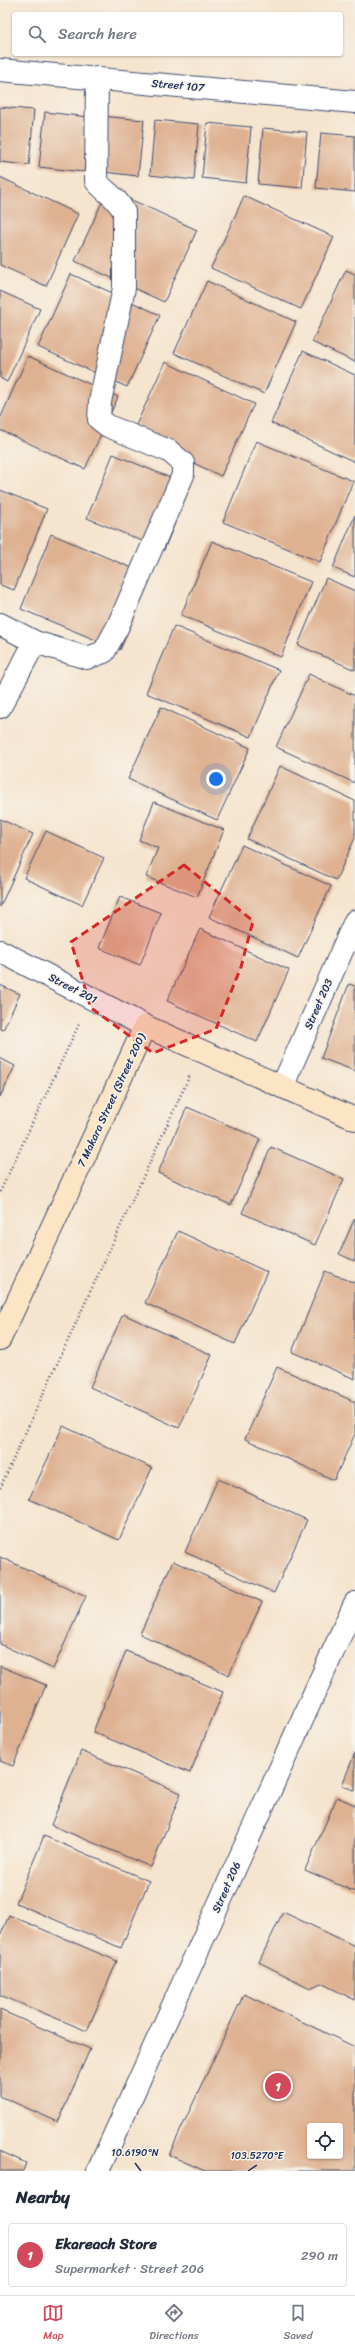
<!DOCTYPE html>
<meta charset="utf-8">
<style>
body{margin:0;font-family:Sriracha,sans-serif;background:#f6f6f7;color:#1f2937}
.controls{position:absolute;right:12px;bottom:12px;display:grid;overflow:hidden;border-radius:4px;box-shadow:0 1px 3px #0004}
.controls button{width:36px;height:36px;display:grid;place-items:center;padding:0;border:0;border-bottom:1px solid #e0e1e3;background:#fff;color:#1f2937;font:20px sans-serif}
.you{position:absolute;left:216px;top:779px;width:14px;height:14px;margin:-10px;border:3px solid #fff;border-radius:50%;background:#1a73e8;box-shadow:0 0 0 6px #1a73e833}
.badge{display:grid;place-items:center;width:26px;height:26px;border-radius:50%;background:#d1495b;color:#fff;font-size:13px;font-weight:700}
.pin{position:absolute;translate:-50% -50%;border:2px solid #fff;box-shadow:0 1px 4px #0006}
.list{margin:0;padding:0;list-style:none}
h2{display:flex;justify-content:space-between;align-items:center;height:52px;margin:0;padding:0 16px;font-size:17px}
h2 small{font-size:13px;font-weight:400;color:#747a83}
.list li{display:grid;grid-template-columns:26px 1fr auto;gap:12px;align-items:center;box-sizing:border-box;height:64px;margin:0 8px 8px;padding:0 8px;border:1px solid #e0e1e3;border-radius:4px}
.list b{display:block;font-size:15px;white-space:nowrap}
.list p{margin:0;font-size:13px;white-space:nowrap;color:#747a83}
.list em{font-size:13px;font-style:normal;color:#747a83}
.icon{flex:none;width:22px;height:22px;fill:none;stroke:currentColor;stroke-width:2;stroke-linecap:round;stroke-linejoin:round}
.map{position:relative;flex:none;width:355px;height:2171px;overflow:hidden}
.search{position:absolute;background:#fff;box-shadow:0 1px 3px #0004;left:12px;right:12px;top:12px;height:44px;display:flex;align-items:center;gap:10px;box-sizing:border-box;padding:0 14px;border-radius:4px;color:#747a83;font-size:15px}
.sheet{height:124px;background:#fff}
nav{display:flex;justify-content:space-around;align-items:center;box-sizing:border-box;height:56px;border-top:1px solid #e0e1e3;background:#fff;font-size:11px;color:#747a83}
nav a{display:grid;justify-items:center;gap:2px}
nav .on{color:#d1495b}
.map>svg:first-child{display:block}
.building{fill:#deb191;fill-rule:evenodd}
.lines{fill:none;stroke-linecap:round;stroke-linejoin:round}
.street-casing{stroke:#3c4a6f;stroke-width:24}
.secondary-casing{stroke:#3c4a6f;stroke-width:24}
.path{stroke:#3c4a6f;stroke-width:2.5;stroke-dasharray:1 3;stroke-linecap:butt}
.street{stroke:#fff;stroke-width:22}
.secondary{stroke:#fce5c4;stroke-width:22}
.marked{fill:#d62828;fill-opacity:0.2;stroke:#d62828;stroke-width:3;stroke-dasharray:8 5;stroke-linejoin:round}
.ticks{fill:none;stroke:#1b2f5e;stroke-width:1.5}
.labels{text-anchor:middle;stroke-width:3;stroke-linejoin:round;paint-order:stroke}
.street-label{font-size:11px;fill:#1b2f5e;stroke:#f7f3e8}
.ticks-label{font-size:10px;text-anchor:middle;fill:#1b2f5e;stroke:#f7f3e8;stroke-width:3;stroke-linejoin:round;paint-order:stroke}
</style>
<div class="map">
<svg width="355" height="2171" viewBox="0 0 355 2171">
<rect width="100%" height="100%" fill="#f7f3e8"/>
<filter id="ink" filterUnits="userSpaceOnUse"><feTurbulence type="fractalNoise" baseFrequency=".025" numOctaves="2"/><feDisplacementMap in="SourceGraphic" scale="8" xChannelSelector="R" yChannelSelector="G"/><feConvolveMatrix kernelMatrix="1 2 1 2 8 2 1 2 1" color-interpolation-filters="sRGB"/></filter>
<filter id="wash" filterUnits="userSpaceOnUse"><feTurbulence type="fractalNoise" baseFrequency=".012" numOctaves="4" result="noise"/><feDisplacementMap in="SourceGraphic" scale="16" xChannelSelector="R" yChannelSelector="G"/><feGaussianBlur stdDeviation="0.9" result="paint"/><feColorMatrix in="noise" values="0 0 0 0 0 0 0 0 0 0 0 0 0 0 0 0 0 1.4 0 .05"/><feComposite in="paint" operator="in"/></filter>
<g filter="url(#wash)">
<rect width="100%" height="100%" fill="#f5e4ce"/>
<g id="blocks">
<path class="building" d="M0,107L34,110L29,165L0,162Z
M45,112L88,117L84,172L39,167Z
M100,116L144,120L138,176L95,171Z
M155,120L199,124L194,180L150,175Z
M207,123L251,127L246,183L202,178Z
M263,128L307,132L302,188L258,184Z
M321,133L355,136V192L316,188Z
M0,177L78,214L46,286L0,265Z
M108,189L197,230L164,302L75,261Z
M244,196L334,237L301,309L211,268Z
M346,270L355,274V362L312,342Z
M71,274L160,315L127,387L38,347Z
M207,281L296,322L264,394L174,353Z
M0,291L40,309L7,382L0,378Z
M303,351L355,375V462L271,423Z
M28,356L118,397L85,469L0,430V419Z
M165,362L254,404L221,476L132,434Z
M256,441L353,481L320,562L223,522Z
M113,454L190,486L164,550L87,518Z
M0,490L47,509L14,590L0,585Z
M355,515V577L333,568Z
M51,534L151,576L120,650L21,609Z
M212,541L311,582L281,657L181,615Z
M326,578L355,591V670L298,645Z
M174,626L279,670L251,737L146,693Z
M309,674L355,696V783L276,747Z
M161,707L250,748L217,820L128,779Z
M280,766L355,801V838L336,880L247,839Z
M154,802L224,830L197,897L146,877L158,848L139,840Z
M0,819L33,834L0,907Z
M46,831L104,858L82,905L24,878Z
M242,845L331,886L298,958L209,917Z
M120,897L161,913L140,965L99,948Z
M200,929L289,970L257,1042L167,1001Z
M349,984L355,986V1071L321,1058Z
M0,985L20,994L3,1030L0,1029Z
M0,1058L15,1066L0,1097Z
M187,1107L260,1139L231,1205L158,1173Z
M271,1147L344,1179L315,1245L242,1213Z
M355,1218V1261L339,1254Z
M178,1231L267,1272L235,1344L145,1303Z
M325,1271L355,1283V1379L292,1352Z
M123,1314L212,1355L179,1428L90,1387Z
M277,1367L355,1402V1434L334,1480L245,1439Z
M63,1426L152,1468L119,1540L29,1499Z
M218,1479L307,1520L274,1593L185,1552Z
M0,1557L86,1596L53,1669L0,1644Z
M173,1561L262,1602L229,1675L140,1634Z
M126,1651L223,1692L190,1773L93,1732Z
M0,1666L46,1685L13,1766L0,1761Z
M81,1751L181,1793L151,1867L51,1825Z
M355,1753V1791L342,1785Z
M337,1797L355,1805V1892L305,1870Z
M44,1836L149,1881L121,1948L16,1903Z
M283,1912L355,1946V2000L321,1983L310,1988L259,1962Z
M9,1915L117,1961L87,2031L0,1995V1937Z
M244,1994L355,2047V2171H205L169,2155ZM310,2126H340V2156H310Z
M0,2010L90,2049L58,2122L0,2096Z
M0,2151L26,2163L23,2171H0Z"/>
</g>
</g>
<g filter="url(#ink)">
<use href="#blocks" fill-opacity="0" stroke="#3c4a6f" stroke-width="1"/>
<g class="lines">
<defs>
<path id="street" d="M0,70L355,102
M0,624L35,642L87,658L104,652L118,626L183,475V463L169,451L108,426L99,419L100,402L124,288V212C118,198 105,192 96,181L97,78
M0,707L35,642
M0,951L145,1026
M282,1087L355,921
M98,2171L355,1603"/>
<path id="secondary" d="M0,1339L145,1026L355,1119"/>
</defs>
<use href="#street" class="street-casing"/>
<use href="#secondary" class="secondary-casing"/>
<path class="path" d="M0,1192L80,1022
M0,1488L190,1075"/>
<use href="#street" class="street"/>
<use href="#secondary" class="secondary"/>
</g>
</g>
<path class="marked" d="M184,865L253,921L241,967L216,1029L153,1053L91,1008L71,942Z"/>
<path class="ticks" d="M135,2163L141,2171M248,2171L257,2165"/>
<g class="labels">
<g class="street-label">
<text transform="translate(178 85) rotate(5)" y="4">Street 107</text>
<text transform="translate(73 988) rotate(27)" y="4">Street 201</text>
<text transform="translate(318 1004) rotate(-66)" y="4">Street 203</text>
<text transform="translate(111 1100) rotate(-65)" y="4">7 Makara Street (Street 200)</text>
<text transform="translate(226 1887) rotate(-66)" y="4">Street 206</text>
</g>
</g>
<g class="ticks-label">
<text x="135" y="2156">10.6190°N</text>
<text x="257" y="2159">103.5270°E</text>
</g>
</svg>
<div class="controls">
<button><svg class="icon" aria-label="locate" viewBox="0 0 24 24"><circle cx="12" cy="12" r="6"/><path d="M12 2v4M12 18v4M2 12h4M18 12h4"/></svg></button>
</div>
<div class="you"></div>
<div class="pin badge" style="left:278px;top:2086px">1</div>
<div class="search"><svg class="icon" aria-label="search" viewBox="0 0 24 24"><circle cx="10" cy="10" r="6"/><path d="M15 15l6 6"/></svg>Search here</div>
</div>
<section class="sheet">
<h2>Nearby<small></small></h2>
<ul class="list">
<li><span class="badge">1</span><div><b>Ekareach Store</b><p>Supermarket · Street 206</p></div><em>290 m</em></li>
</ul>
</section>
<nav>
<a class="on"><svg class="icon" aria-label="map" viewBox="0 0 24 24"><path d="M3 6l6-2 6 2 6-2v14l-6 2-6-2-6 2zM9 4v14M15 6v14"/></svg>Map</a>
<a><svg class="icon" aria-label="directions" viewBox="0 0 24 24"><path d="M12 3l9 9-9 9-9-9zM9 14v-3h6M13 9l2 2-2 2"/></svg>Directions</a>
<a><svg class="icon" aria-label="saved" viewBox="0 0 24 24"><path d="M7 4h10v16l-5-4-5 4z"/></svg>Saved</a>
</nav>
